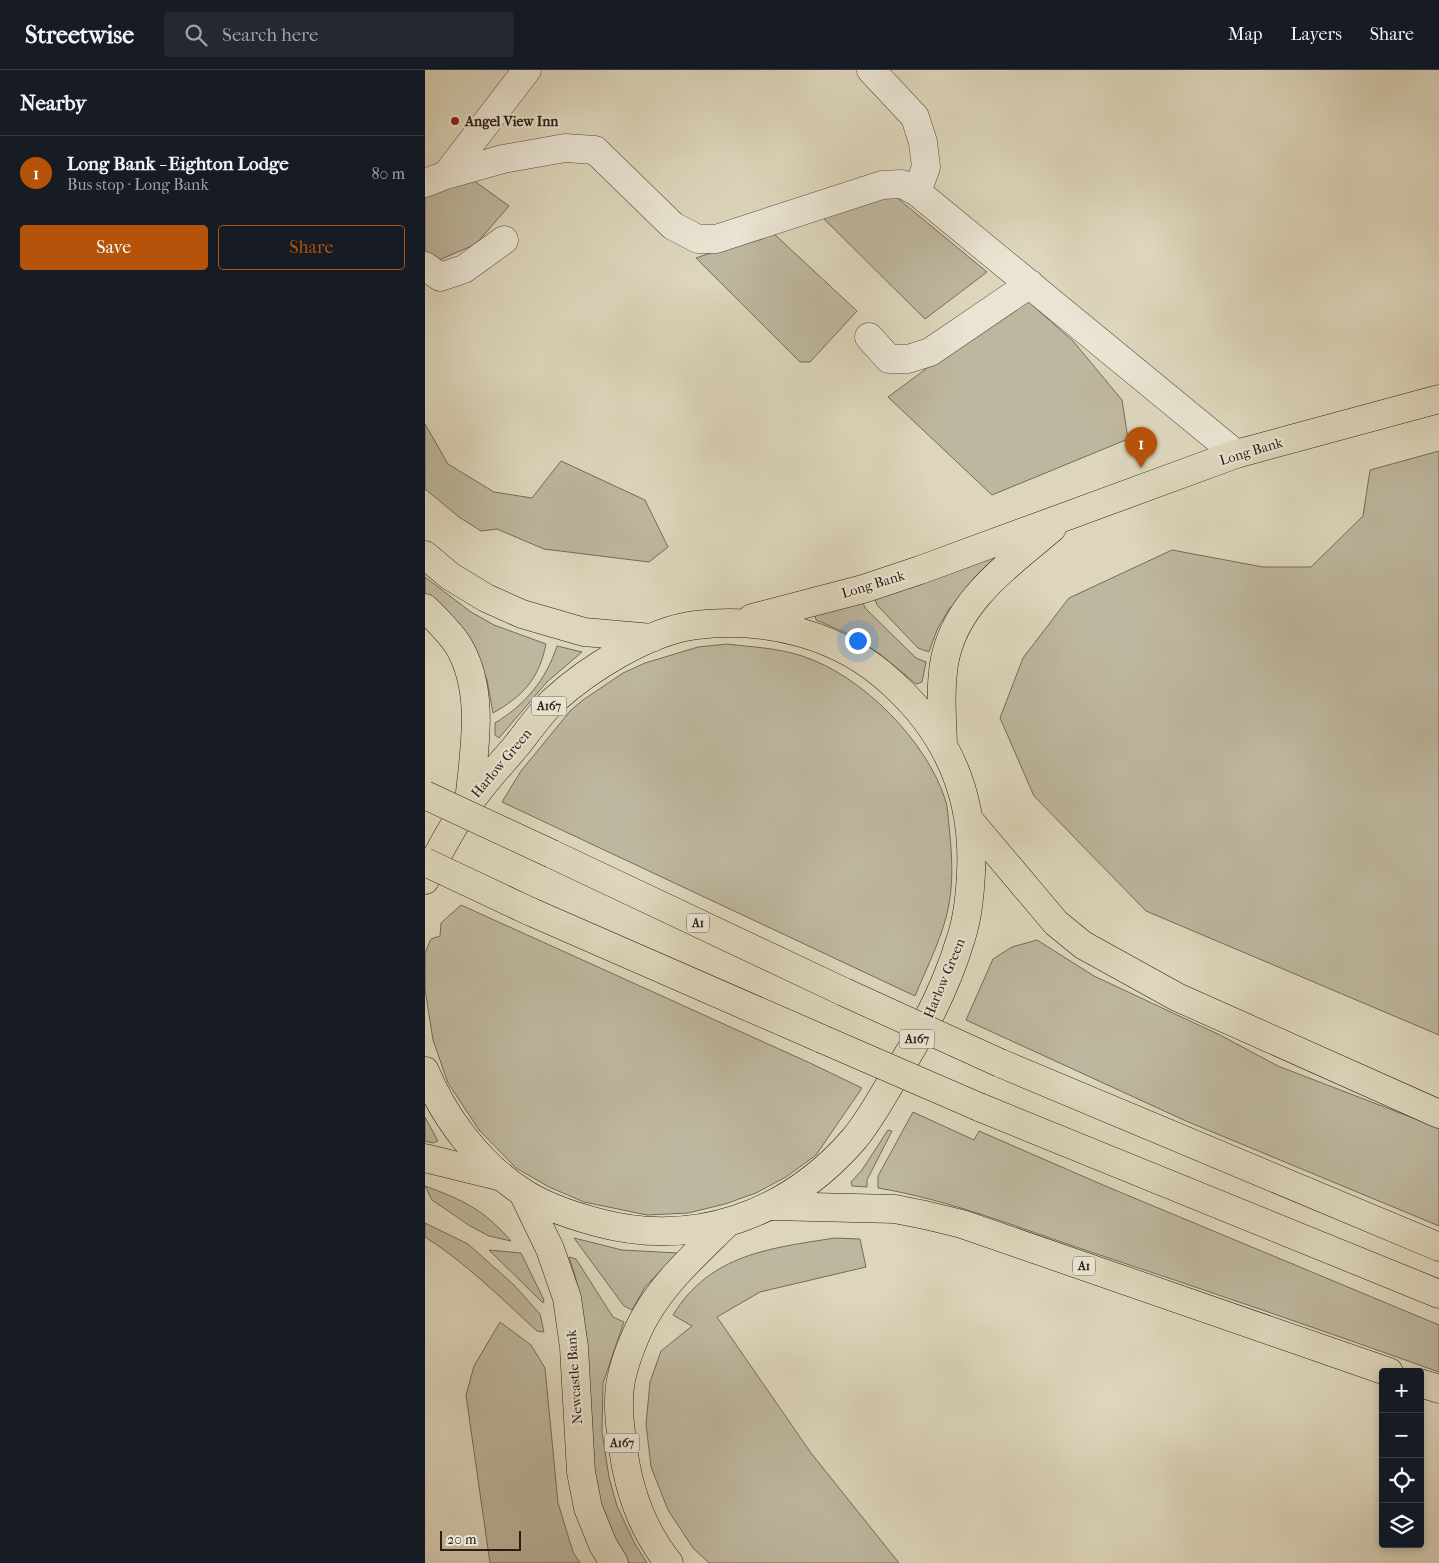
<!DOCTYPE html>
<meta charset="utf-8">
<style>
body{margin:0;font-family:"IM FELL French Canon",serif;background:#242831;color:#f1f3f6}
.controls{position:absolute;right:15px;bottom:15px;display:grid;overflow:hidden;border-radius:5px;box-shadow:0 2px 8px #0003}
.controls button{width:45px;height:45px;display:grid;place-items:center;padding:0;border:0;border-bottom:1px solid #363941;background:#171b24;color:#f1f3f6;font:25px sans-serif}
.scale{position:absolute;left:15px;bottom:12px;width:81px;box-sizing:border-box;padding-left:5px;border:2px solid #292013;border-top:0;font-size:14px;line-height:18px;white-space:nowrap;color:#292013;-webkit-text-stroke:4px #e9e4d3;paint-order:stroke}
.you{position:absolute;left:432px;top:570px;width:18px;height:18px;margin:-12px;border:4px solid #fff;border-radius:50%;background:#1a73e8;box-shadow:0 0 0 8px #1a73e833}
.badge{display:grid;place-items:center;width:32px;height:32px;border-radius:50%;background:#b45309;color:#fff;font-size:16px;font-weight:700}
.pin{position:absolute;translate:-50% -41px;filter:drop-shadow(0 1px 2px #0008)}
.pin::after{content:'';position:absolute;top:26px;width:18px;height:15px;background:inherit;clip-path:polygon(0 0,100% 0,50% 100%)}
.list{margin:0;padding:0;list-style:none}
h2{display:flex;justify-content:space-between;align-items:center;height:65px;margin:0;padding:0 20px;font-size:21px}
h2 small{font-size:16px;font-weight:400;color:#9ea1a6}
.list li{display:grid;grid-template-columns:32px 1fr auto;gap:15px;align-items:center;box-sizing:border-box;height:75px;padding:0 20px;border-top:1px solid #363941}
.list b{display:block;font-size:19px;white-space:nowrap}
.list p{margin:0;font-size:16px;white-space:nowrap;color:#9ea1a6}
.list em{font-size:16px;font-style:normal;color:#9ea1a6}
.actions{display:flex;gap:10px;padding:15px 20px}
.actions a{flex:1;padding:11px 0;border:1px solid #b45309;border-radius:5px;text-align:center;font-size:18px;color:#b45309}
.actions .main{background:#b45309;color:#fff}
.icon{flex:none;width:28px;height:28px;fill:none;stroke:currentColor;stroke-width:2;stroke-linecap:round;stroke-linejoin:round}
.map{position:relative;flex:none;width:1014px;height:1493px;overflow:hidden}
header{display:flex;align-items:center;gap:30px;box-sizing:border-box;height:70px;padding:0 25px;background:#171b24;border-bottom:1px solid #363941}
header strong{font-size:24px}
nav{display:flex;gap:28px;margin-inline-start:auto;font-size:18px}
.search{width:350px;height:45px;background:#242831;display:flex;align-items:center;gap:12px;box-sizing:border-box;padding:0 18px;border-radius:5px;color:#9ea1a6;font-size:19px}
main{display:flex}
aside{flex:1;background:#171b24}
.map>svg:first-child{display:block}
.green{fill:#beb79f;stroke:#746c59}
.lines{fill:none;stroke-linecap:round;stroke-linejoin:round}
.minor-casing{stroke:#564e3d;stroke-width:29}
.major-casing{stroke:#292013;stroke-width:29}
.highway-casing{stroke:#292013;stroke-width:29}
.minor{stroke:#e9e4d3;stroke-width:28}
.major{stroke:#ddd6bc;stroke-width:28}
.highway{stroke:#ddd6bc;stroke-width:28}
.highway-bridge-casing{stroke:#292013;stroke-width:29;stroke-linecap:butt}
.highway-bridge{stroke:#ddd6bc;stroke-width:28}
.poi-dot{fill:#8f2418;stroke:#e9e4d3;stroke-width:2}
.labels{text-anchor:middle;stroke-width:4;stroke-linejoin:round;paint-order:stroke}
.shield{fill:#e9e4d3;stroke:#635b4d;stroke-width:1}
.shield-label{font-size:12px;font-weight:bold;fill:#292013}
.poi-label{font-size:14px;font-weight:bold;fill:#292013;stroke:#e9e4d3;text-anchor:start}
.street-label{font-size:14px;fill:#292013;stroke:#e9e4d3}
</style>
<header>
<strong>Streetwise</strong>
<div class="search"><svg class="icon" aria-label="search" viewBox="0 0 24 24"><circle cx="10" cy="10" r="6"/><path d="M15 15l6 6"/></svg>Search here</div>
<nav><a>Map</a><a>Layers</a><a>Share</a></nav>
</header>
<main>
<aside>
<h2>Nearby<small></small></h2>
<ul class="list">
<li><span class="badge">1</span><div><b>Long Bank - Eighton Lodge</b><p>Bus stop · Long Bank</p></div><em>80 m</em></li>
</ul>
<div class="actions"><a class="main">Save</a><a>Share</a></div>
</aside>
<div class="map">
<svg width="1014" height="1493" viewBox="0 0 1014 1493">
<rect width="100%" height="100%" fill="#ddd6bc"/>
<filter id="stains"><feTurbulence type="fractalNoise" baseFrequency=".004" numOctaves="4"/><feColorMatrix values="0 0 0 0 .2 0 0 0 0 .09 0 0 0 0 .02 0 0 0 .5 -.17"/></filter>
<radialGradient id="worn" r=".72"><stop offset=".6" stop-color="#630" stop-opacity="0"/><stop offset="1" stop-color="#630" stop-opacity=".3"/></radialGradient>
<path class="green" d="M48,110L84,136L51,174L5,194L0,198V126Z
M451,127H471L562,202L500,249L394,144Z
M347,162L432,241L385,292H375L271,188Z
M598,227L648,271L697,330L703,369L567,425L463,327Z
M0,354L23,394L69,422L107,428L136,391L220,430L243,477L224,492L119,479L72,459L56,461L34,447L0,419Z
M1014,381V965L721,841L609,726L575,648L598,588L644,528L747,480L838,497H886L938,446L945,400Z
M586,478L524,539L512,560L504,582L493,578L452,535L450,529Z
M0,507L46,542L69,555L121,574C114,609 98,626 68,643L62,610L54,589L11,535L0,524Z
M437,532L441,539L491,588L501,592L497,612L491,614L456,585L428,566L391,550L390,545Z
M302,574C327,577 353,578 377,586C437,605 503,672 521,732C523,739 523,748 524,755C526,776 528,798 526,819C523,857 504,892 490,926L77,732L96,701L146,640L158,630L198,603L220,593L273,577Z
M132,576L157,582L122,612L74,668L70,665V653C100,635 121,610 132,576Z
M36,835L385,993L437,1018L391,1085L361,1107L331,1123L300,1134L263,1143L222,1145L159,1132L124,1117L91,1098L54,1060L23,1013L8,970L0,919V883L6,869L15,866L16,853Z
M612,870L669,906L795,965L853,996L1014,1058V1156L761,1051L541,950L568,889L587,877Z
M488,1042L549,1070L554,1061L678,1115L1014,1255V1302C897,1260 780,1220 663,1181C594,1158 525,1130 453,1118V1106Z
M0,1047L13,1071L8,1073L0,1071Z
M463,1060L467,1061L442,1110V1117L427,1116L426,1112L437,1100Z
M0,1116C38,1130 58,1139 86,1171L64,1166L45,1156L7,1130Z
M0,1153L43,1174L89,1215L115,1244L119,1262L112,1261C76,1228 41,1193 0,1167Z
M149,1168L197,1180L253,1183L220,1217L207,1240L199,1236Z
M410,1168L435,1169L441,1197L335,1222L292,1247L386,1383L474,1493H284L268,1478L243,1440L226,1397L221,1354L225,1312L236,1281L267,1256L248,1245C285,1184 346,1178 410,1168Z
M64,1180L96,1183L119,1230L118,1233Z
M144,1187L151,1189L188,1247L199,1252L178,1313L177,1362L184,1407L192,1436L210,1474L222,1493H204C193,1475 181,1456 175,1435C168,1409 166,1383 165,1356C162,1299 164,1242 144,1187Z
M75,1252L106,1275L120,1298L133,1433L148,1482L155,1493H65L41,1325L49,1296Z"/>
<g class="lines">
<defs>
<path id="minor" d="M446,0L490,47L498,72L501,97L492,122
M21,105L102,0
M0,113L21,105L78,89L140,78L170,80L248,156L273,169H291L457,115L477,114L492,122L811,384
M0,196L15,207L39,199L79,170
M444,267L464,289H483L505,282L605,214"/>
<path id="major" d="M0,485L25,506L61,528L97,544L159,562L227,568
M0,538C11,549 24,561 33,575C61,621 49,681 44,732
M327,548L438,519L495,500L811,384L1014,329
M518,674C517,647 515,621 519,594C529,532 583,496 627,458
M0,810C13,783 27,756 45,732C59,712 76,694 92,675C103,661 115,644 128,631C163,599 223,561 271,555C342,547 415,564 468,614C524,665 550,727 546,803C545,825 543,847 536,868C522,915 499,960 473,1001C459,1023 446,1049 429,1069C363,1145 269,1179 171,1152C145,1145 118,1136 96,1121C54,1094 19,1047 0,1001
M98,1123L125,1179L142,1228L149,1277L156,1402L163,1438L178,1475L189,1493
M244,1493C215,1457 202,1416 197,1370C194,1350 192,1330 196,1310C200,1290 211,1262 221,1245C241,1210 273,1182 301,1154"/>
<path id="highway" d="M545,751L631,853L658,875L752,927L1014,1044
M127,784L419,922
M104,841L397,969
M575,993L1014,1177
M554,1037L1014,1224
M0,1088L77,1107
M346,1136L470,1139L500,1145L537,1154L964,1302
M995,1313L1014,1319"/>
</defs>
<use href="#minor" class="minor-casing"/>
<use href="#major" class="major-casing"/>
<use href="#highway" class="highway-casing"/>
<use href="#minor" class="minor"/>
<use href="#major" class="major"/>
<use href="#highway" class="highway"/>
<defs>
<path id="highway-bridge" d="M0,725L127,784
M0,792L104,841
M419,922L575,993
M397,969L554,1037"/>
</defs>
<use href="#highway-bridge" class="highway-bridge-casing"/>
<use href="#highway-bridge" class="highway-bridge"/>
</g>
<circle class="poi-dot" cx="30" cy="51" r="5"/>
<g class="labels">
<g class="shield">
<rect x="106.5" y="626.5" width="35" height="19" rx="4"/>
<rect x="262" y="843.5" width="22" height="19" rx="4"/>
<rect x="474.5" y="959.5" width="35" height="19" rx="4"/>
<rect x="648" y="1186.5" width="22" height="19" rx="4"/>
<rect x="179.5" y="1363.5" width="35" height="19" rx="4"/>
</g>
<g class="shield-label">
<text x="124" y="640">A167</text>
<text x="273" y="857">A1</text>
<text x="492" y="973">A167</text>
<text x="659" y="1200">A1</text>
<text x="197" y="1377">A167</text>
</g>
<g class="poi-label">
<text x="40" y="56">Angel View Inn</text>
</g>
<g class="street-label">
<text transform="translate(826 381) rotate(-17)" y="5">Long Bank</text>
<text transform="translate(448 514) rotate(-17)" y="5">Long Bank</text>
<text transform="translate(76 693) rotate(-50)" y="5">Harlow Green</text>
<text transform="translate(519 908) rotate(-67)" y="5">Harlow Green</text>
<text transform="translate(149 1307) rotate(-94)" y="5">Newcastle Bank</text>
</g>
</g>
<rect width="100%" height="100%" filter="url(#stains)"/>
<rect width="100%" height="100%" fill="url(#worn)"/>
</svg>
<div class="controls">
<button>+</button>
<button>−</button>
<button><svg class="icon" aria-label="locate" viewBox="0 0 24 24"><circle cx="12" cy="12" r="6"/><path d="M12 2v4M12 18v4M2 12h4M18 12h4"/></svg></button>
<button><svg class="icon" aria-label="layers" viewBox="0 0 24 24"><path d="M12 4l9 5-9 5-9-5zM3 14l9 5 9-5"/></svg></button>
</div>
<div class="scale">20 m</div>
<div class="you"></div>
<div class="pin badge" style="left:716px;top:398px">1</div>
</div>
</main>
